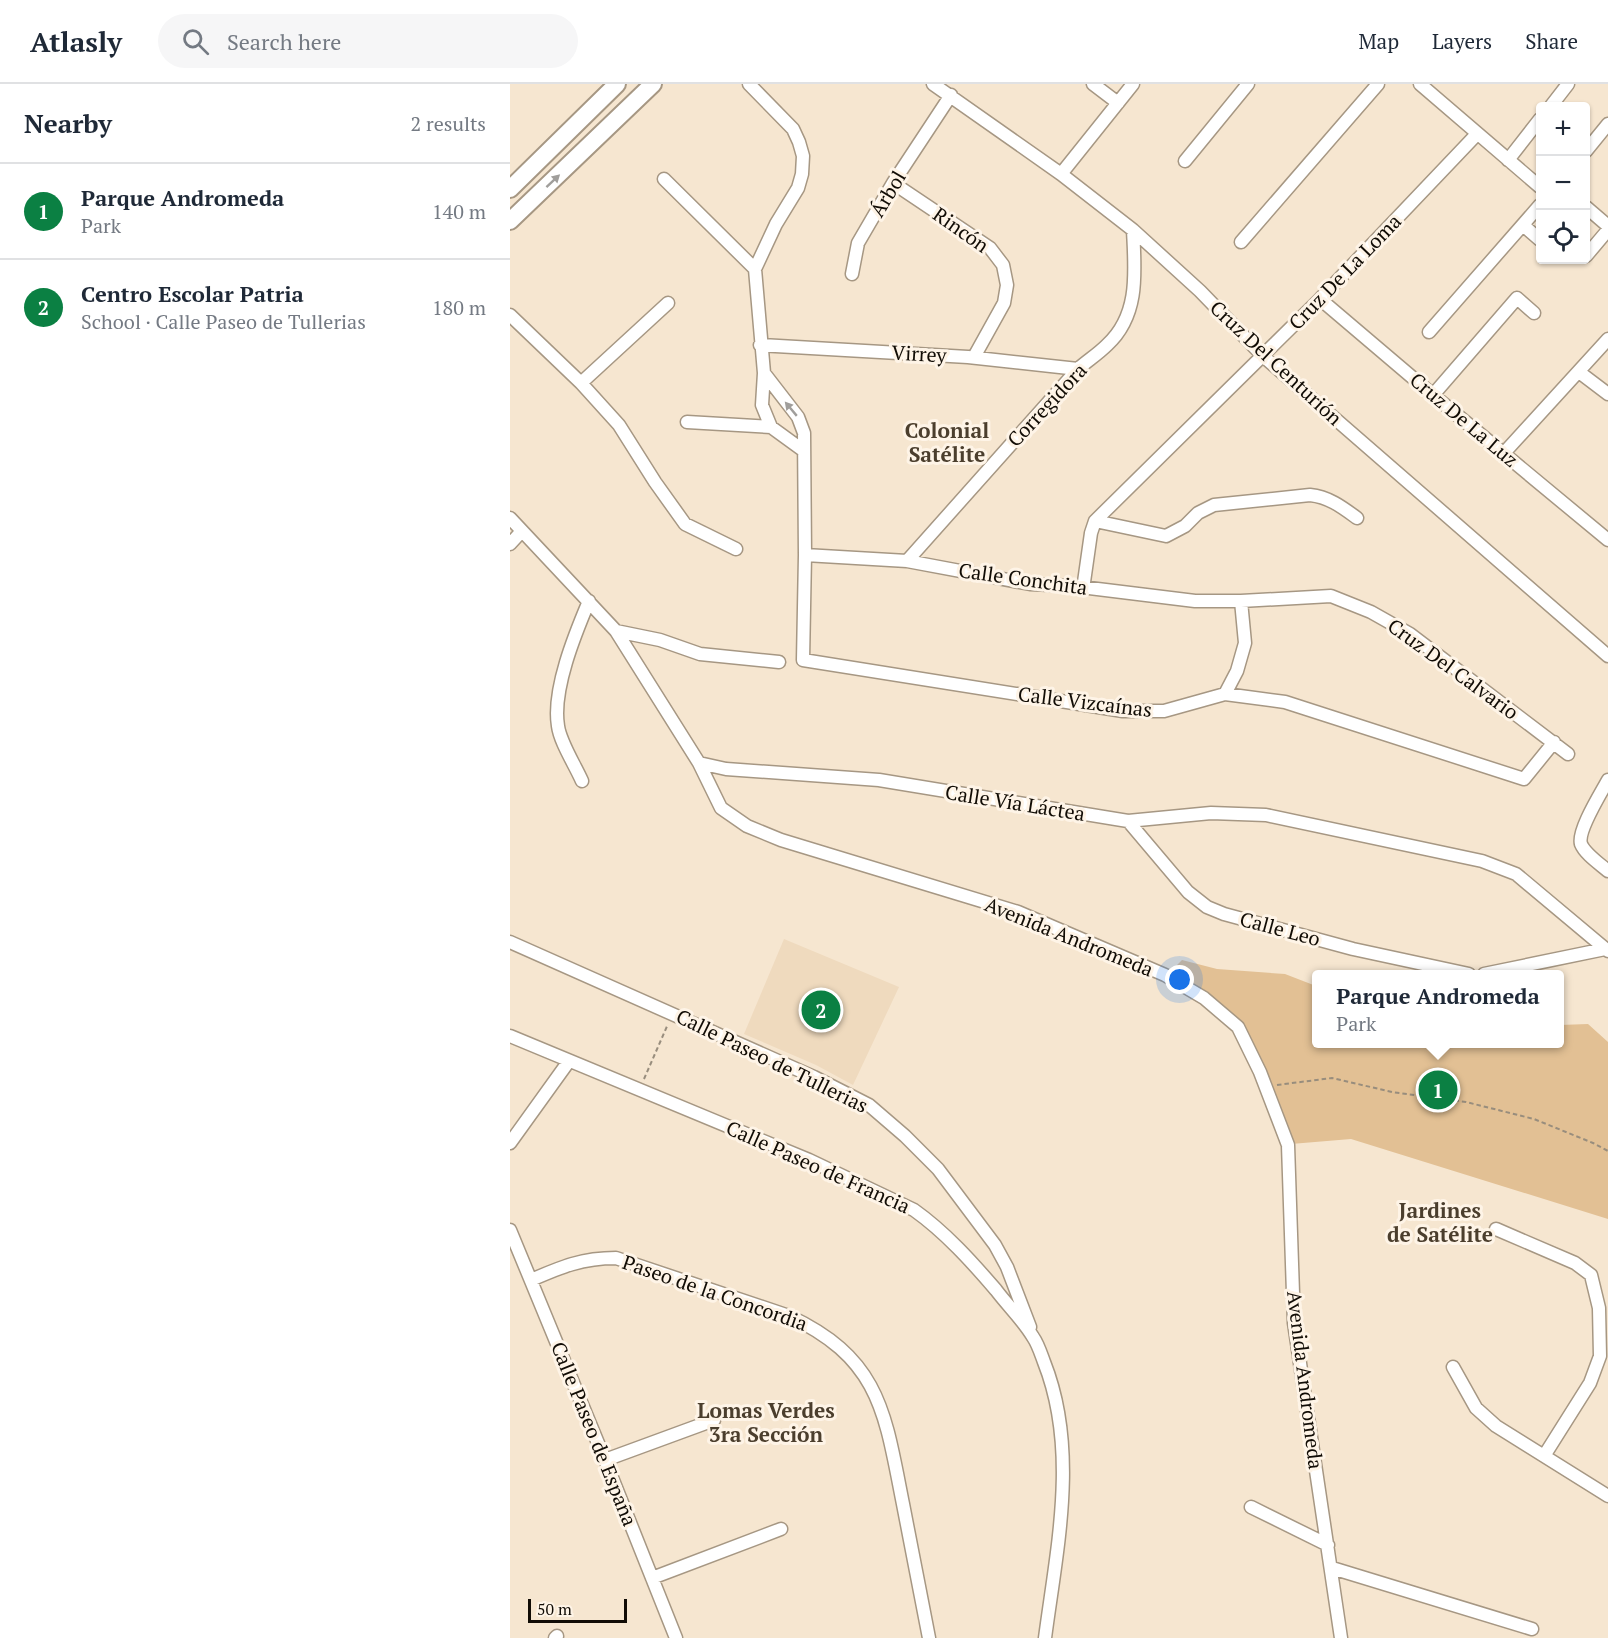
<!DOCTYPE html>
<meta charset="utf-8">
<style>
body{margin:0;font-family:"PT Serif",serif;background:#f6f6f7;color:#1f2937}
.controls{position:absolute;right:18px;top:18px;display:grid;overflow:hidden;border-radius:6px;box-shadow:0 2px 4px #0004}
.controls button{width:54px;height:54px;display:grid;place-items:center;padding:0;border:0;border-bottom:2px solid #e0e1e3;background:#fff;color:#1f2937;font:30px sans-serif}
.scale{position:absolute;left:18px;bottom:15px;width:99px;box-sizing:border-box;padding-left:6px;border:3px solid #110c05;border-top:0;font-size:16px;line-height:21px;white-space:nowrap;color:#110c05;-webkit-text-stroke:4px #fef4e7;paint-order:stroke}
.you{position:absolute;left:670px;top:896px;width:21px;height:21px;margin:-15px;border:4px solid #fff;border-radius:50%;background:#1a73e8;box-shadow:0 0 0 9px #1a73e833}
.badge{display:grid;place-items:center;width:39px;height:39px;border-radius:50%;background:#0b8043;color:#fff;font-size:20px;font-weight:700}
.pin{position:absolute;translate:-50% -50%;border:3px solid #fff;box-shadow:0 2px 6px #0006}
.popup{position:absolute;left:802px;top:886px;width:252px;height:78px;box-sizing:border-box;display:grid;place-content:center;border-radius:6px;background:#fff;filter:drop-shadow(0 2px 4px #0005);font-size:20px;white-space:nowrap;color:#747a83}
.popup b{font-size:22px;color:#1f2937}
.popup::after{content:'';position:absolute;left:50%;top:100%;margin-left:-12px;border:12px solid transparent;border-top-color:#fff}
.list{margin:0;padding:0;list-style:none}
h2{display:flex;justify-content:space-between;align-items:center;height:78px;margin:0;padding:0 24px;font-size:26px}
h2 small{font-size:20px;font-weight:400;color:#747a83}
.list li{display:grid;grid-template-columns:39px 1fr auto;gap:18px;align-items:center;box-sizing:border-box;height:96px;padding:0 24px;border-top:2px solid #e0e1e3}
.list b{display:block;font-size:22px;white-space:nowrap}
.list p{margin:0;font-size:20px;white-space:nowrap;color:#747a83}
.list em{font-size:20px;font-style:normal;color:#747a83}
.icon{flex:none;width:33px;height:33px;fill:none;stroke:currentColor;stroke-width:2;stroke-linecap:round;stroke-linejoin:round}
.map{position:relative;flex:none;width:1098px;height:1554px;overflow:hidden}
header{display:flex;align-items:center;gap:36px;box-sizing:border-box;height:84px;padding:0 30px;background:#fff;border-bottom:2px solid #e0e1e3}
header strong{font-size:28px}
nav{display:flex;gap:33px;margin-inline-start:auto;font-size:21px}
.search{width:420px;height:54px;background:#f6f6f7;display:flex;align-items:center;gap:15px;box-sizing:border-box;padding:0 21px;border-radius:33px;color:#747a83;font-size:22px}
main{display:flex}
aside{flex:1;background:#fff}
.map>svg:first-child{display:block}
.built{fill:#efdabe}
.green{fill:#e2c094}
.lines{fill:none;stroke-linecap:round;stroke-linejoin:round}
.minor-casing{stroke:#a69783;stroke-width:15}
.secondary-casing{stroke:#a69783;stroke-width:20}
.path{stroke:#988d7d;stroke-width:2;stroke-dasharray:4.5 3;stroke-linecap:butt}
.minor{stroke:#fff;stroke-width:12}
.secondary{stroke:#fff;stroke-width:16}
.oneway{fill:#a09e9b}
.labels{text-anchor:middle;stroke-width:6;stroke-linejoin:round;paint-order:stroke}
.street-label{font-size:20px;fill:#110c05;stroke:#fef4e7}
.neighbourhood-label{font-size:21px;font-weight:bold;fill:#4b3e2d;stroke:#fef4e7}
</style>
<header>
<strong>Atlasly</strong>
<div class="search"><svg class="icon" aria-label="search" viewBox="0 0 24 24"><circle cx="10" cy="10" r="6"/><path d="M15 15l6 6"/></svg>Search here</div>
<nav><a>Map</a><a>Layers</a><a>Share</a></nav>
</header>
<main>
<aside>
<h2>Nearby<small>2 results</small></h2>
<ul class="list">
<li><span class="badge">1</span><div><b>Parque Andromeda</b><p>Park</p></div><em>140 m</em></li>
<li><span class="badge">2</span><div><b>Centro Escolar Patria</b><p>School · Calle Paseo de Tullerias</p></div><em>180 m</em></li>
</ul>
</aside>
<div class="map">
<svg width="1098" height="1554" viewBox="0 0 1098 1554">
<rect width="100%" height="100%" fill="#f6e6d0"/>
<path class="built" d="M274,855L389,903L343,1001L306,981L234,950Z"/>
<path class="green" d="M672,876L707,885L775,890L806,902V960H1050V941L1078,940L1098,958V1135L841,1055L781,1060L733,942L704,915L662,886Z"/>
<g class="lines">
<defs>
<path id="minor" d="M239,0L283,45L289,58L293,72L292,90L288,104L266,140L245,185L254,289L252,321L261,343L294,367
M423,0L551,90L623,146L690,207L753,272L1098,572
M583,0L608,19
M910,0L1030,103
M1041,22L1058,0
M1076,67L1098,40
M998,76L1030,35
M675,77L738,0
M551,90L623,0
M154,95L245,185
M383,99L480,164L493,181L497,201L494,219L464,273
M1076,123L1098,142
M1013,141L1030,156
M731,158L868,0
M1076,172L1098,146
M342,190L348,159L383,99L441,11
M810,215L923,311L1098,456
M0,231L71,299L109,341L145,398L175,440L226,465
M919,248L1030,121
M250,261L458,273L568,285
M1069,288L1098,310
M254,289L288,333L294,349L295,471L293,576L613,627H654L715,610L775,618L1014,695L1044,658
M71,299L158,219
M923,311L1007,214L1024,229
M177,338L261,343
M994,369L1098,255
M0,434L106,547L189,679L211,724L237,742L271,756L508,828L655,891L694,914L728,943L750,988L778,1061L784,1239L831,1554
M585,437L656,452L675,442L688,429L704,421L800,411C819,413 832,423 847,434
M0,460L12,447
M295,471L397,477L520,500L563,502L685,517H731L821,512L861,528L900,550L1058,670
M397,477L568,285C577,277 588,270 597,261C630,231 625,187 623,146
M573,505L581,449L585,437L810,215L967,50
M106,547L150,556L190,570L269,578
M715,610L727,587L735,559L731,517
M189,679L216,685L369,696L618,737L701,729L756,731L972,777L1006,790L1098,867
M1098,696C1091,709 1067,747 1071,760C1075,770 1090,780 1098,787
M72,697C65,681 50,658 48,642C42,606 65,550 79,517
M618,737L678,808L697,823L714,830L843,865L959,890
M0,858L304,993L359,1021L395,1052L428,1085L485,1161L497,1183L520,1243
M974,890L1095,865
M0,952L299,1076L404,1126C435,1148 462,1178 486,1206C498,1222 513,1236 523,1253C528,1260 531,1270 534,1278C569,1366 547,1463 535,1554
M0,1059L59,977
M986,1145L1065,1179L1081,1191L1089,1224L1090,1272L1080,1299L1034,1372
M0,1146L95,1376L166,1554
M21,1196C51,1183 72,1174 106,1174L279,1232C371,1275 375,1330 393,1420C402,1465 410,1509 419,1554
M943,1283L966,1324L986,1342L1098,1412
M95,1376L204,1336
M741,1423L818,1461
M822,1484L1022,1545
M142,1494L271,1445
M45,1554L47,1552"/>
<path id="secondary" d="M0,105L107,0
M0,137L143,0"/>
</defs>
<use href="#minor" class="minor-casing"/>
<use href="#secondary" class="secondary-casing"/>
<path class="path" d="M134,995L158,940
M767,1001L822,994L882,1008L956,1018L1024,1035L1083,1059L1098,1067"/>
<use href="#minor" class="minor"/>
<use href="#secondary" class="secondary"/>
</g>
<defs><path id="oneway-solid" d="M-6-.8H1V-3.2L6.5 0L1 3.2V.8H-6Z" transform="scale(1.5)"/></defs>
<g class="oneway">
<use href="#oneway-solid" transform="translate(43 97) rotate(-43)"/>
<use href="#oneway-solid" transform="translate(281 325) rotate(-130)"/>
</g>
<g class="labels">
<g class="street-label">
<text transform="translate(378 110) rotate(-59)" y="7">Árbol</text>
<text transform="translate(451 146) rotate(35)" y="7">Rincón</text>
<text transform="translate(835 188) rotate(-46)" y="7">Cruz De La Loma</text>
<text transform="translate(409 270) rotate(3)" y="7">Virrey</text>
<text transform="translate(766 279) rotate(43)" y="7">Cruz Del Centurión</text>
<text transform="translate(537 321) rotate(-47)" y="7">Corregidora</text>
<text transform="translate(954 336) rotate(40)" y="7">Cruz De La Luz</text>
<text transform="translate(513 495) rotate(8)" y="7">Calle Conchita</text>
<text transform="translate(943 585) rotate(36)" y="7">Cruz Del Calvario</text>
<text transform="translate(575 618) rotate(7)" y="7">Calle Vizcaínas</text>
<text transform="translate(505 719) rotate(9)" y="7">Calle Vía Láctea</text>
<text transform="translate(770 845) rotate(15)" y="7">Calle Leo</text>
<text transform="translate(559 853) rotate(22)" y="7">Avenida Andromeda</text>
<text transform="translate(262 977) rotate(26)" y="7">Calle Paseo de Tullerias</text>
<text transform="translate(308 1083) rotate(24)" y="7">Calle Paseo de Francia</text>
<text transform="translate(205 1209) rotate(19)" y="7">Paseo de la Concordia</text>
<text transform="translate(795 1296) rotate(83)" y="7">Avenida Andromeda</text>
<text transform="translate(84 1350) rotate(68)" y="7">Calle Paseo de España</text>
</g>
<g class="neighbourhood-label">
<text x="437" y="354">Colonial<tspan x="437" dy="24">Satélite</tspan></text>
<text x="930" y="1134">Jardines<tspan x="930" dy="24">de Satélite</tspan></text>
<text x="256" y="1334">Lomas Verdes<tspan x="256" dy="24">3ra Sección</tspan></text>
</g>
</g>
</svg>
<div class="controls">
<button>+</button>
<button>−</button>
<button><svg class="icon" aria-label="locate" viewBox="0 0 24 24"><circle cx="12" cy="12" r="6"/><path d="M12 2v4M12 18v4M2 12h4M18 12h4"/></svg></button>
</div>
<div class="scale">50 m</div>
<div class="you"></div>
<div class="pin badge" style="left:928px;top:1006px">1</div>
<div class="popup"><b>Parque Andromeda</b>Park</div>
<div class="pin badge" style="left:311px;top:926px">2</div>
</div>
</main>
